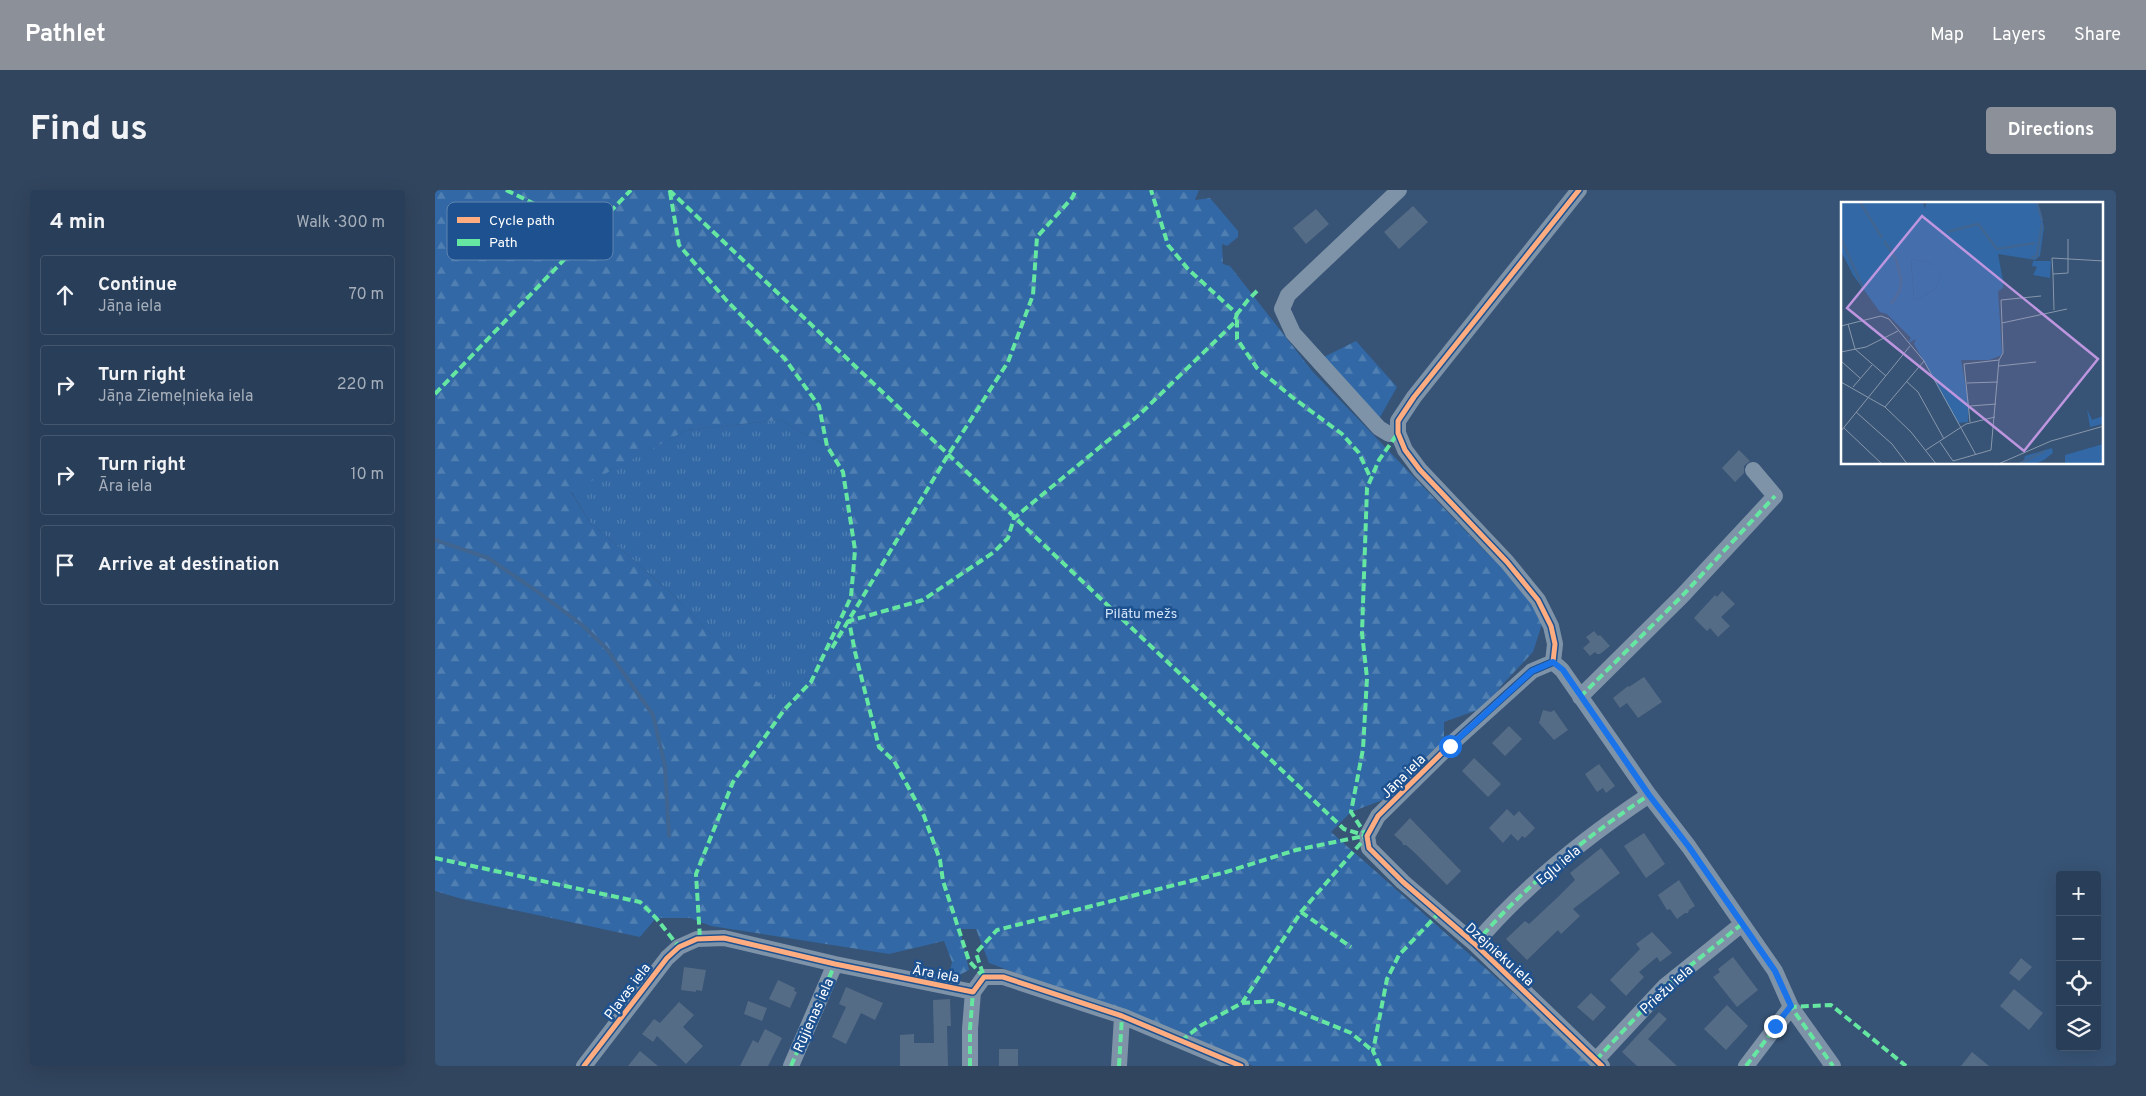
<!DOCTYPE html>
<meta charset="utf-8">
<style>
body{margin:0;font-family:Overpass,sans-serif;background:#31455e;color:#f1f3f6}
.controls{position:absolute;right:15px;bottom:15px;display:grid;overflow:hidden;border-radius:5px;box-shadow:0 5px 20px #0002}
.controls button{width:45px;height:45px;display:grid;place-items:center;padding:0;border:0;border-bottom:1px solid #45576e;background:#293e58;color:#f1f3f6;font:25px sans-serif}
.stop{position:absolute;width:15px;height:15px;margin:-11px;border:4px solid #1a73e8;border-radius:50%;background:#fff}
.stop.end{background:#1a73e8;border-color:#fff;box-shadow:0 1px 5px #0008}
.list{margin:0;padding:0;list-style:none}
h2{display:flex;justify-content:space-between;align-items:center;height:65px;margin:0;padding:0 20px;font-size:21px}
h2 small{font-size:16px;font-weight:400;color:#a5aeba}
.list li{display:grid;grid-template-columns:32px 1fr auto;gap:15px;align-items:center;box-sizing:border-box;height:80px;margin:0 10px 10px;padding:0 10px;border:1px solid #45576e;border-radius:5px}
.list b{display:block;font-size:19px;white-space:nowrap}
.list p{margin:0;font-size:16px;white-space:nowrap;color:#a5aeba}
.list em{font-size:16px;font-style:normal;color:#a5aeba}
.icon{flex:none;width:28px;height:28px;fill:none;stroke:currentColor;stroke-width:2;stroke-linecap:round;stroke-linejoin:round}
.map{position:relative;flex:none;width:1681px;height:876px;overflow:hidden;border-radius:5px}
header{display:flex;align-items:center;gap:30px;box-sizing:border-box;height:70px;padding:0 25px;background:#8c9099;color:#fff}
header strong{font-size:24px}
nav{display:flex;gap:28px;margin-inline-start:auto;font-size:18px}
.intro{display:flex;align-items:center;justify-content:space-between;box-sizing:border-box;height:120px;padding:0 30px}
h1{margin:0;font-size:35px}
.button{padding:12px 22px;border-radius:5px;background:#8c9099;color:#fff;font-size:18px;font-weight:700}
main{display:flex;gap:30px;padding:0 30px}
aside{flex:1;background:#293e58;border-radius:5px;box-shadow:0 5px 20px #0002}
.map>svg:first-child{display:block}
.grass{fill:url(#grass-tufts)}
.forest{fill:url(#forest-firs);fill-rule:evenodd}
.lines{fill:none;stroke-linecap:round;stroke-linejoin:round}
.stream{stroke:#416591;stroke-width:4}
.building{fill:#556c86}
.minor{stroke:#7e93a8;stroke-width:16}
.quiet{stroke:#66e7a1;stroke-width:4;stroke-dasharray:8 4;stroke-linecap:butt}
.cycleway-casing{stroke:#1d518f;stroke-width:8}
.cycleway{stroke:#ffac80;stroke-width:5}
.route{stroke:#1a73e8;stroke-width:6}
.labels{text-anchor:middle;stroke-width:5;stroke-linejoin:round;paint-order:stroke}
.park-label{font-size:14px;fill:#d2e4fa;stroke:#1d518f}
.street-label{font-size:14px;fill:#fff;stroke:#1d518f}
.inset-river{fill:none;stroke:#416591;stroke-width:2.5}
.inset-road{fill:none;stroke:#8798ac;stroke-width:1}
.view{fill:#bd96df;fill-opacity:0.15;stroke:#bd96df;stroke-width:2.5}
.inset-edge{fill:none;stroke:#fff;stroke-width:2.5}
.key{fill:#1d518f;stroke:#6185b1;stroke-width:1}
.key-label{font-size:14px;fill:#fff}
</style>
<header>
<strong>Pathlet</strong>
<nav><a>Map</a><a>Layers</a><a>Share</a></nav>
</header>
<div class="intro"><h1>Find us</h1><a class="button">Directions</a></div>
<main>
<aside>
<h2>4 min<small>Walk · 300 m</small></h2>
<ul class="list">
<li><svg class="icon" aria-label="ahead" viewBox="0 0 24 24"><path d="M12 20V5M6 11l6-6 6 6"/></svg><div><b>Continue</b><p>Jāņa iela</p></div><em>70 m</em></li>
<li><svg class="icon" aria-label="right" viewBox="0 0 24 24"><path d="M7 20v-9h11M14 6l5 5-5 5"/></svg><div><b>Turn right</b><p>Jāņa Ziemeļnieka iela</p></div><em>220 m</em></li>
<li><svg class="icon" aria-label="right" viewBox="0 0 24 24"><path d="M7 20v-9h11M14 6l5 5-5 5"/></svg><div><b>Turn right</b><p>Āra iela</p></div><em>10 m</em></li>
<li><svg class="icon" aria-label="arrive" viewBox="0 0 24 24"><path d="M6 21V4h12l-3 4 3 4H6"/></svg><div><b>Arrive at destination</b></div></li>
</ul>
</aside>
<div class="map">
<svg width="1681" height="876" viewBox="0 0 1681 876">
<defs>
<pattern id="grass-tufts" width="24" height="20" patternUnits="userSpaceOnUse" patternTransform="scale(1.25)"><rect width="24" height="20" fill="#3168a5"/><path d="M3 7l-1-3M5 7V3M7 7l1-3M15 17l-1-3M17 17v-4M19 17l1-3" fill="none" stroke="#507fb2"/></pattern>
<pattern id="forest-firs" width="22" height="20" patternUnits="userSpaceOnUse" patternTransform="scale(1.25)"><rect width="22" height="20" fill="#3168a5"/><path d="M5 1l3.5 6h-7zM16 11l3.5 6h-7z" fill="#507fb2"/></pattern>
</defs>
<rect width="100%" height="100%" fill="#375375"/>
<path class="grass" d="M345,230L392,256L408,282L420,360L416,407L376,492L349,520L236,403L154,331L136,301L252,240Z"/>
<path class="forest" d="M0,0H764L760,10L775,8L803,41V47L792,56L787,54L788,74L795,76L878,182L1049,360L1081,390L1109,428L1098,462L1066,496L1054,516L1009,532V557L966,603L916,622L896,642L1149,865L1158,876H818L690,823L554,773L541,739H525L534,780L513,791L517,772L509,751L454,764L276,736L255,728H221L205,747L27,709L0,701ZM345,230L392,256L408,282L420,360L416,407L376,492L350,520L236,403L154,331L136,302L252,240Z
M921,151L962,197L944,229L889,167Z"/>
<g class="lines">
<path class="stream" d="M0,350L53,368L103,402L146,434L171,458L218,525L230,576L234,646"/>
</g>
<path class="building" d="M978,16L993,32L964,59L949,42Z
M881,19L894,34L871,54L858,38Z
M1304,260L1315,271L1309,276V283L1300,292L1287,278Z
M1287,401L1300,414L1286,427L1295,436L1283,447L1275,438L1272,441L1259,428L1280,405L1282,407Z
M1159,441L1163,446L1165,445L1175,456L1165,464H1162L1160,462L1155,466L1148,458L1155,452L1151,447Z
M1209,487L1227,512L1203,528L1192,513L1185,518L1178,508L1193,496L1194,497Z
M1108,520L1116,522L1119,520L1133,540L1119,550L1104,533Z
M1074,536L1087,549L1070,566L1057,553Z
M1039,568L1066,594L1053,607L1027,581Z
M1164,574L1180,596L1171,603L1168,598L1162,602L1150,584Z
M1072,619L1079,626L1084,621L1100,638L1090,648L1087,646L1083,651L1076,644L1068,653L1054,638Z
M975,628L1026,681L1012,695L979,662L971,655H968L967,652L959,645Z
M1209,643L1230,674L1211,688L1189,656Z
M1166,658L1185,683L1138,719L1145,726L1126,744L1123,740L1092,770L1071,749L1090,731L1094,734L1124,706L1140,690L1135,683Z
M1244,690L1260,716L1254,720L1253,723H1250L1242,729L1235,719L1232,720L1223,705Z
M1217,742L1237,763L1225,772L1222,767L1204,782L1209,787L1191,806L1175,790L1205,759L1201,754Z
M1298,767L1323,800L1302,817L1278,787L1285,782L1283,779Z
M1586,768L1597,777L1584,791L1574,783Z
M249,777L271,780L267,801L261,800V802L246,800Z
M343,790L360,798L359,801L362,802L355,818L334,809Z
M411,797L448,813L440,830L426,823L411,854L397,847L411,817L404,814Z
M1579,799L1608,823L1594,840L1565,816Z
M1156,803L1171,817L1158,831L1142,817Z
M515,809L516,836H512L513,876H465V845L479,844V853H499L498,810Z
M313,811L332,818L327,831L309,824Z
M244,812L259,825L248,837L268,856L251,874L222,846L218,852L207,844L219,829L225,833Z
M1292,815L1313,836L1291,860L1269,839Z
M1224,822L1232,829L1213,849L1242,876H1202L1187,862Z
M330,839L347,848L333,876H305L318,850L323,853Z
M564,859H583V876H564Z
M205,861L223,876H193Z
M1537,862L1554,876H1526Z"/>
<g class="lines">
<path class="minor" d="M963,243L954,244L944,238L858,143L847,119L853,105L964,0
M1118,472L1120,454L1116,436L1103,410L1072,372L985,280L970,260L963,243V231L979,207L1144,0
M1118,472L1097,481L1015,555L943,626L932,646L934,658L968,692L1040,754L1167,876
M1118,472L1127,480L1214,605L1254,657L1340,781L1356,817L1398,876
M1145,507L1247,406L1340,306L1318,280
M1040,754C1089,696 1151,647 1214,605
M1161,870L1230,796L1307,734
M149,876L232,768L244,757L262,749L289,748L400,774L538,802L549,787H568L687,826L806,876
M356,876L400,774
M535,876V839L538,802
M684,876L687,826
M1311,876L1356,817"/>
<path class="quiet" d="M71,0L155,41
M234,0L909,639L932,646
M235,2L244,55L292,111L350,169L384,216L392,256L408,282L420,360L416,407L376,492L349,520L298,592L261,684L265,749
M822,101L813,110L802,124V149L822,178L857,207L907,244L924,263L936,289
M0,204L196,0
M397,458L513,265L573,172L598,105L602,47L637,8L641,0
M1114,473L1118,472L1127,480L1214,605L1254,657L1340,781L1356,817L1398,876
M1145,507L1247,406L1340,306
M932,647L916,622L928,559L932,488L927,443L932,298L944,270L963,243
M0,668L205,712L221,728L244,757
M866,722L916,757
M1040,754C1089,696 1151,647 1214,605
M548,784L541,763L562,740L791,682L861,660L929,646
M549,787L534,771L508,691L505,670L489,626L459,571L444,557L420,462L414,431L488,410L559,362L573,348L579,328L704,225L799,133L802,124L753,79L733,55L716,0
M807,813L838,811L916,843L938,861
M746,851L765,836L807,813L866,722L932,646
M1161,870L1230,796L1307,734
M356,876L400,774
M535,876V839L538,802
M684,876L687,826
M945,876L938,861L952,789L964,765L1003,724
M1311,876L1356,817L1396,815L1471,876"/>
<defs>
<path id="cycleway" d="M1144,0L979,207L963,231V243L970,260L985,280L1072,372L1103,410L1116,436L1120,454L1118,472L1097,481L1015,555L943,626L932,646L934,658L968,692L1040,754L1167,876
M149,876L232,768L244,757L262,749L289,748L400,774L538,802L549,787H568L687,826L806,876"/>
</defs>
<use href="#cycleway" class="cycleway-casing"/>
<use href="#cycleway" class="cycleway"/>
</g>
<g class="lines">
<path class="route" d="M1015,556L1097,481L1118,472L1128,480L1214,605L1254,657L1340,781L1356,816L1340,836"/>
</g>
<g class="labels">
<g class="park-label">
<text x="706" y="428">Pilātu mežs</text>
</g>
<g class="street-label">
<text transform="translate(968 586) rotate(-45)" y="5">Jāņa iela</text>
<text transform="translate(1123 675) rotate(-40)" y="5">Egļu iela</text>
<text transform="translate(1065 764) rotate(42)" y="5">Dzejnieku iela</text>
<text transform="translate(501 783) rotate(11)" y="5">Āra iela</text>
<text transform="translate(1231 799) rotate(-42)" y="5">Priežu iela</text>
<text transform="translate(192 801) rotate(-53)" y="5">Pļavas iela</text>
<text transform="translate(378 825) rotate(-66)" y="5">Rūjienas iela</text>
</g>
</g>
<g transform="translate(1406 12)">
<rect width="262" height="262" fill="#375375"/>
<path d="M70,57L87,60L98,67L100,74L94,87L78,97L73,98Z" fill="#3168a5"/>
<path d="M0,0H82L84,7L85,0H196L203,25L199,54L194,58L157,52L162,78V86L157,89L161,153L148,158H120L128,202L127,220L117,221L73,142L75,137L67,141L70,136L46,112L39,110L12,73L0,49ZM70,57L87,60L97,67L100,74L94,87L78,97L73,98ZM192,59H210L209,76L192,73L196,65L191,64ZM246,207L251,218L262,214V222L249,225ZM262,242V262H224V253ZM211,246L212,251L203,258L194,262H182L184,254Z" fill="#3168a5" fill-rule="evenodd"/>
<path class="inset-river" d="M19,0L41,36M196,0L201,19M106,30L137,22L156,47L194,41M0,36L22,86L20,88M43,39L55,57L60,77L59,88L50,102M190,56L196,54L201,21M176,263L204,249"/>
<path class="inset-road" d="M212,72L211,56L263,59M213,108L212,72L227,71V37M161,121L160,98L200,94M7,122L14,147L45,174M0,124L40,114L48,117L83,159L135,253M0,150L25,145L57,129M0,159L19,176M158,164L195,160M65,179L77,190L103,237M0,180L44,205L70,230L96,263M126,181L157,180M12,185L31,163M129,204L155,202M44,205L83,159M15,210L51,242L67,263M129,220L123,162L158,158M3,226L42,263M0,229L69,144M99,240L112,259L150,248L158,158L162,151L161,121L226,107M85,248L125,222L154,215M155,263L210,239L263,224"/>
<path class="view" d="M81,14L257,157L183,249L6,106Z"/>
<rect width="262" height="262" class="inset-edge"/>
</g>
<rect x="12" y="12" width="166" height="58" rx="8" class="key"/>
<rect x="22" y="27" width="23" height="6" fill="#ffac80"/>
<rect x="22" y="49" width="23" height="7" fill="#66e7a1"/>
<g class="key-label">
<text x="54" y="35">Cycle path</text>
<text x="54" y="57">Path</text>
</g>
</svg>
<div class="controls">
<button>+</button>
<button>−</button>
<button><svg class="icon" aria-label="locate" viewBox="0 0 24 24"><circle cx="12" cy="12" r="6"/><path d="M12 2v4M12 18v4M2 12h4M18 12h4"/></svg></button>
<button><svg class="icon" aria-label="layers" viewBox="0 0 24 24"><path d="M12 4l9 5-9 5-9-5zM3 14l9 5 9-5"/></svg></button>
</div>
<div class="stop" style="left:1015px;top:556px"></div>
<div class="stop end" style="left:1340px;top:836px"></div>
</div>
</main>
